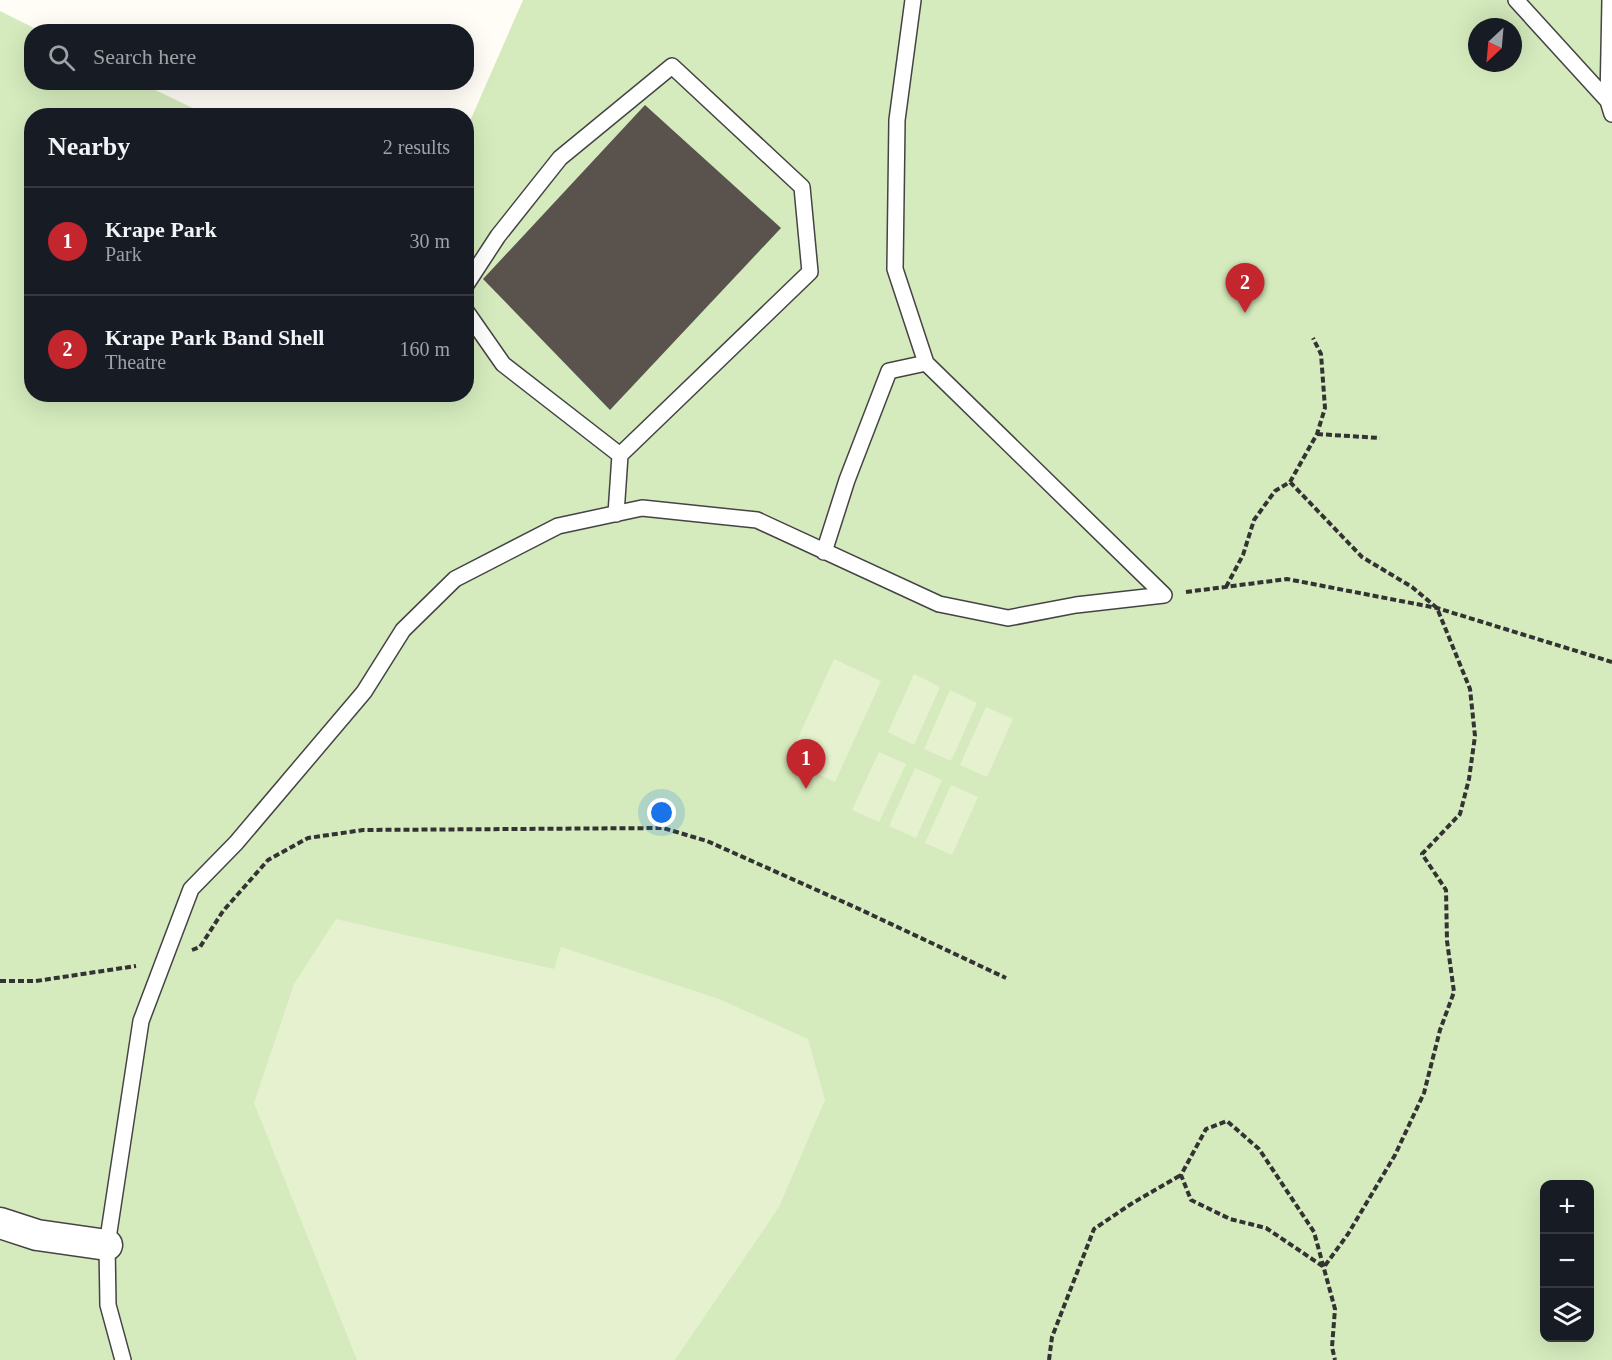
<!DOCTYPE html>
<meta charset="utf-8">
<style>
body{margin:0;font-family:"Times New Roman",serif;background:#242831;color:#f1f3f6}
.controls{position:absolute;right:18px;bottom:18px;display:grid;overflow:hidden;border-radius:12px;box-shadow:0 6px 24px #0002}
.controls button{width:54px;height:54px;display:grid;place-items:center;padding:0;border:0;border-bottom:2px solid #363941;background:#171b24;color:#f1f3f6;font:30px sans-serif}
.compass{position:absolute;left:1468px;top:18px;width:54px;height:54px;border-radius:50%;background:#171b24;box-shadow:0 6px 24px #0002;rotate:206deg}
.you{position:absolute;left:662px;top:813px;width:21px;height:21px;margin:-15px;border:4px solid #fff;border-radius:50%;background:#1a73e8;box-shadow:0 0 0 9px #1a73e833}
.badge{display:grid;place-items:center;width:39px;height:39px;border-radius:50%;background:#c4262e;color:#fff;font-size:20px;font-weight:700}
.pin{position:absolute;translate:-50% -50px;filter:drop-shadow(0 2px 3px #0008)}
.pin::after{content:'';position:absolute;top:32px;width:21px;height:18px;background:inherit;clip-path:polygon(0 0,100% 0,50% 100%)}
.list{margin:0;padding:0;list-style:none}
h2{display:flex;justify-content:space-between;align-items:center;height:78px;margin:0;padding:0 24px;font-size:26px}
h2 small{font-size:20px;font-weight:400;color:#9ea1a6}
.list li{display:grid;grid-template-columns:39px 1fr auto;gap:18px;align-items:center;box-sizing:border-box;height:108px;padding:0 24px;border-top:2px solid #363941}
.list b{display:block;font-size:22px;white-space:nowrap}
.list p{margin:0;font-size:20px;white-space:nowrap;color:#9ea1a6}
.list em{font-size:20px;font-style:normal;color:#9ea1a6}
.icon{flex:none;width:33px;height:33px;fill:none;stroke:currentColor;stroke-width:2;stroke-linecap:round;stroke-linejoin:round}
.map{position:relative;flex:none;width:1612px;height:1360px;overflow:hidden}
.search{position:absolute;background:#171b24;box-shadow:0 6px 24px #0002;left:24px;top:24px;width:450px;height:66px;display:flex;align-items:center;gap:15px;box-sizing:border-box;padding:0 21px;border-radius:24px;color:#9ea1a6;font-size:22px}
.panel{position:absolute;background:#171b24;box-shadow:0 6px 24px #0002;left:24px;top:108px;width:450px;height:294px;border-radius:24px}
.map>svg:first-child{display:block}
.green{fill:#d5ebbd;fill-rule:evenodd}
.pitch{fill:#e6f2cf}
.building{fill:#5a524d}
.lines{fill:none;stroke-linecap:round;stroke-linejoin:round}
.service-casing{stroke:#444;stroke-width:18}
.minor-casing{stroke:#444;stroke-width:33}
.path{stroke:#333;stroke-width:4;stroke-dasharray:6 3;stroke-linecap:butt}
.service{stroke:#fff;stroke-width:15}
.minor{stroke:#fff;stroke-width:30}
</style>
<div class="map">
<svg width="1612" height="1360" viewBox="0 0 1612 1360">
<rect width="100%" height="100%" fill="#fffdf5"/>
<path class="green" d="M523,0H1612V1360H0V11L40,31L32,32V82L141,83L207,115L32,116V394H466L467,128ZM1477,27H1513V63H1477ZM1544,1184H1590V1338H1544Z"/>
<path class="pitch" d="M834,659L881,681L835,782L788,760Z
M914,674L940,687L914,745L888,732Z
M950,690L977,703L951,761L924,749Z
M986,707L1013,719L987,777L960,765Z
M879,752L906,764L879,822L852,810Z
M915,768L942,780L916,838L889,826Z
M951,785L978,797L952,855L925,843Z
M336,919L554,969L561,947L719,999L808,1039L825,1100L779,1207L675,1360H357L254,1103L294,984Z"/>
<path class="building" d="M645,105L781,228L610,410L483,279Z"/>
<g class="lines">
<defs>
<path id="service" d="M913,0L897,120L895,269L926,363L1164,595
M1516,0L1608,101
M1610,0L1608,101L1612,114
M466,285L498,236L560,158L672,66L802,187L810,272L620,455L616,514
M466,311L503,364L620,455
M824,552L847,480L889,371L926,363
M123,1360L108,1305L107,1245L141,1021L191,889L236,843L364,692L403,630L455,579L558,526L642,508L757,520L939,604L1008,618L1076,605L1164,595"/>
<path id="minor" d="M0,1223L37,1235L107,1245"/>
</defs>
<use href="#service" class="service-casing"/>
<use href="#minor" class="minor-casing"/>
<path class="path" d="M1317,434L1380,438
M1290,482L1362,557L1412,587L1437,608L1470,689L1475,736L1469,779L1460,814L1422,854L1446,890L1447,941L1454,992L1440,1030L1424,1093L1395,1155L1348,1234L1324,1267L1266,1228L1230,1219L1191,1200L1181,1175L1206,1129L1227,1121L1259,1149L1314,1232L1335,1309L1332,1347L1335,1360
M1226,587L1243,555L1254,520L1275,491L1290,482L1317,434L1325,408L1321,354L1313,338
M1186,592L1287,579L1437,608L1612,662
M192,950L200,947L223,911L268,860L308,838L363,830L663,828L707,841L857,908L1006,978
M0,981H36L136,966
M1049,1360L1052,1337L1094,1229L1131,1204L1181,1175"/>
<use href="#service" class="service"/>
<use href="#minor" class="minor"/>
</g>
</svg>
<div class="controls">
<button>+</button>
<button>−</button>
<button><svg class="icon" aria-label="layers" viewBox="0 0 24 24"><path d="M12 4l9 5-9 5-9-5zM3 14l9 5 9-5"/></svg></button>
</div>
<svg class="compass" viewBox="-18 -18 36 36"><path d="M0-13l5 13h-10z" fill="#e53935"/><path d="M0 13l5-13h-10z" fill="#9ea1a6"/></svg>
<div class="you"></div>
<div class="pin badge" style="left:806px;top:789px">1</div>
<div class="pin badge" style="left:1245px;top:313px">2</div>
<div class="search"><svg class="icon" aria-label="search" viewBox="0 0 24 24"><circle cx="10" cy="10" r="6"/><path d="M15 15l6 6"/></svg>Search here</div>
<section class="panel">
<h2>Nearby<small>2 results</small></h2>
<ul class="list">
<li><span class="badge">1</span><div><b>Krape Park</b><p>Park</p></div><em>30 m</em></li>
<li><span class="badge">2</span><div><b>Krape Park Band Shell</b><p>Theatre</p></div><em>160 m</em></li>
</ul>
</section>
</div>
